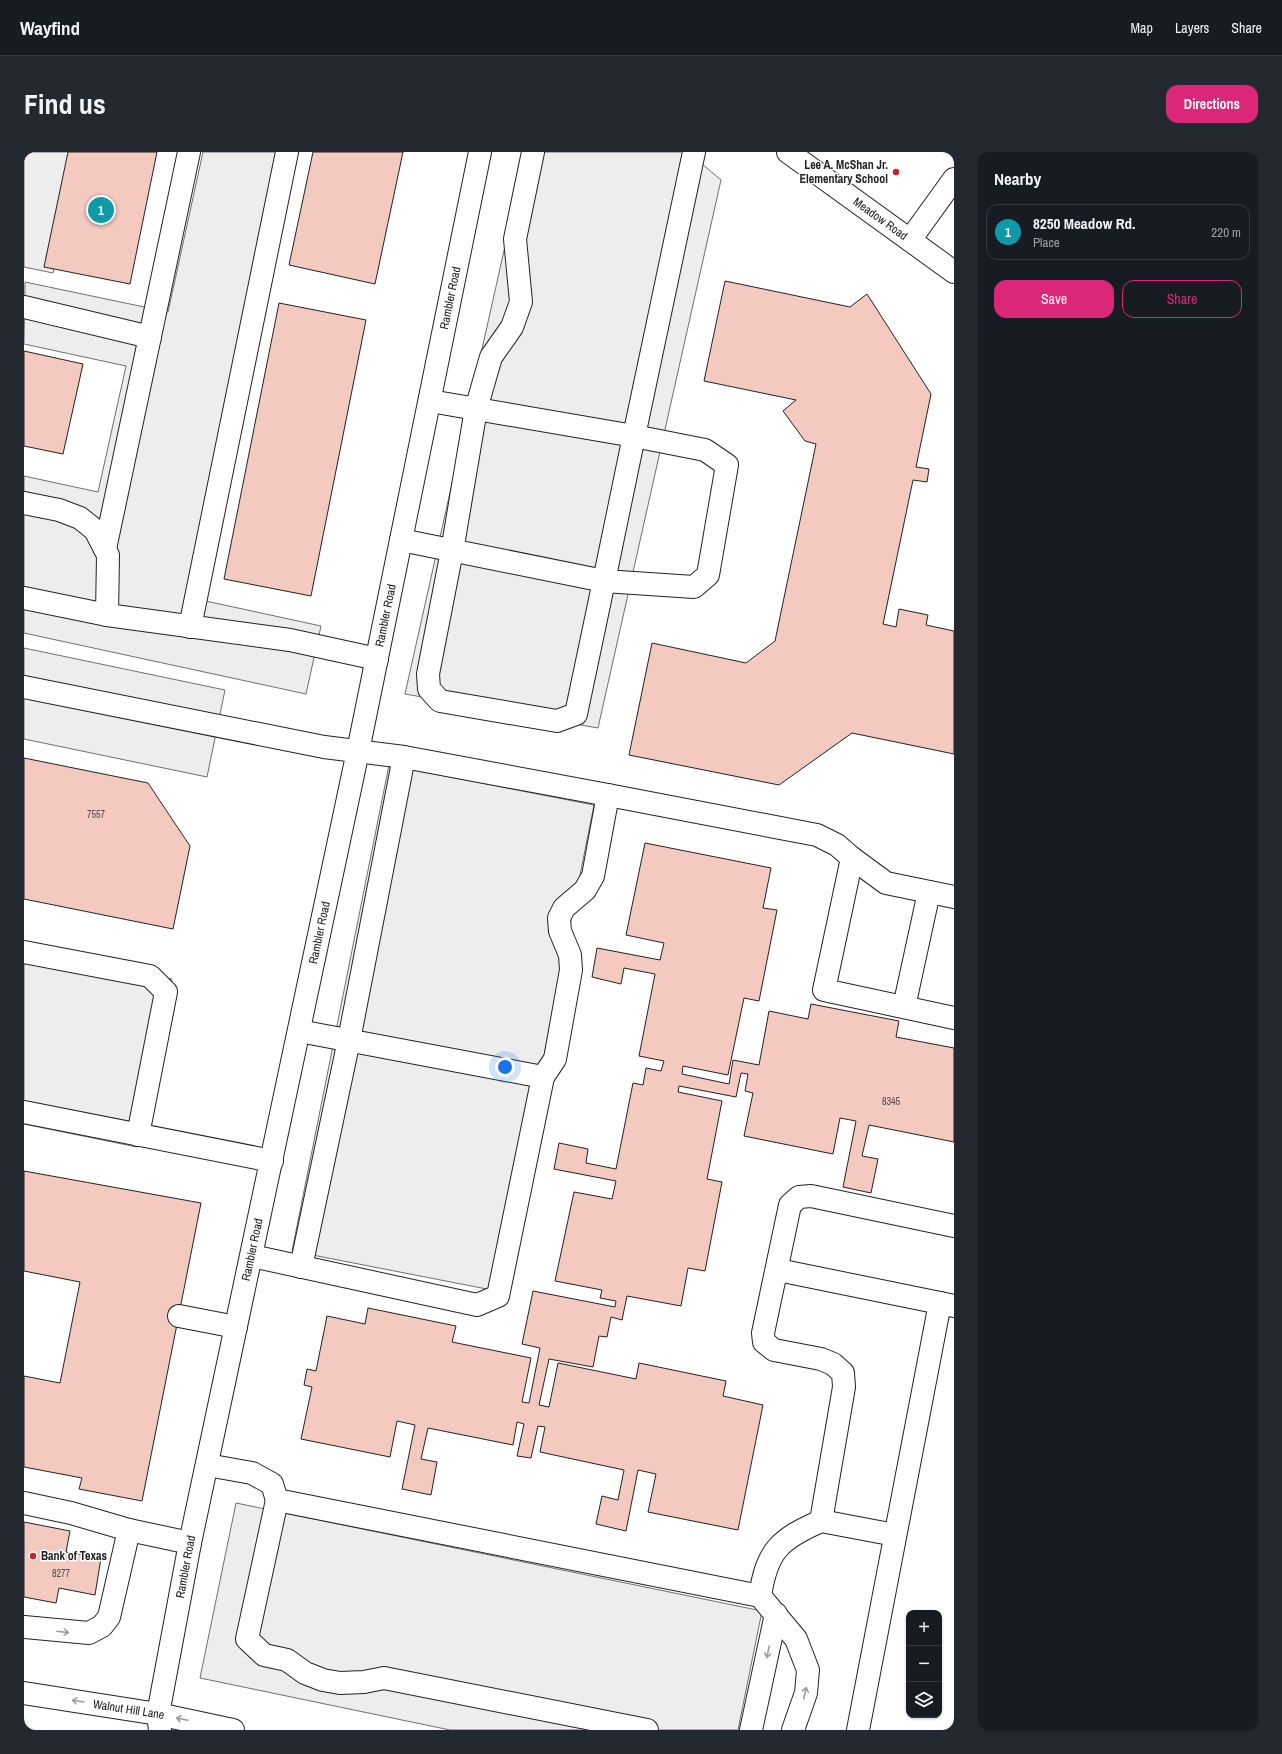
<!DOCTYPE html>
<meta charset="utf-8">
<style>
body{margin:0;font-family:"Archivo Narrow",sans-serif;background:#242831;color:#f1f3f6}
.controls{position:absolute;right:12px;bottom:12px;display:grid;overflow:hidden;border-radius:8px;box-shadow:0 1px 3px #0004}
.controls button{width:36px;height:36px;display:grid;place-items:center;padding:0;border:0;border-bottom:1px solid #363941;background:#171b24;color:#f1f3f6;font:20px sans-serif}
.you{position:absolute;left:481px;top:915px;width:14px;height:14px;margin:-10px;border:3px solid #fff;border-radius:50%;background:#1a73e8;box-shadow:0 0 0 6px #1a73e833}
.badge{display:grid;place-items:center;width:26px;height:26px;border-radius:50%;background:#db2777;color:#fff;font-size:13px;font-weight:700}
.pin{position:absolute;translate:-50% -50%;border:2px solid #fff;box-shadow:0 1px 4px #0006}
.list{margin:0;padding:0;list-style:none}
h2{display:flex;justify-content:space-between;align-items:center;height:52px;margin:0;padding:0 16px;font-size:17px}
h2 small{font-size:13px;font-weight:400;color:#9ea1a6}
.list li{display:grid;grid-template-columns:26px 1fr auto;gap:12px;align-items:center;box-sizing:border-box;height:56px;margin:0 8px 8px;padding:0 8px;border:1px solid #363941;border-radius:12px}
.list b{display:block;font-size:15px;white-space:nowrap}
.list p{margin:0;font-size:13px;white-space:nowrap;color:#9ea1a6}
.list em{font-size:13px;font-style:normal;color:#9ea1a6}
.actions{display:flex;gap:8px;padding:12px 16px}
.actions a{flex:1;padding:9px 0;border:1px solid #db2777;border-radius:12px;text-align:center;font-size:14px;color:#db2777}
.actions .main{background:#db2777;color:#fff}
.icon{flex:none;width:22px;height:22px;fill:none;stroke:currentColor;stroke-width:2;stroke-linecap:round;stroke-linejoin:round}
.map{position:relative;flex:none;width:930px;height:1578px;overflow:hidden;border-radius:12px}
header{display:flex;align-items:center;gap:24px;box-sizing:border-box;height:56px;padding:0 20px;background:#171b24;border-bottom:1px solid #363941}
header strong{font-size:19px}
nav{display:flex;gap:22px;margin-inline-start:auto;font-size:14px}
.intro{display:flex;align-items:center;justify-content:space-between;box-sizing:border-box;height:96px;padding:0 24px}
h1{margin:0;font-size:28px}
.button{padding:10px 18px;border-radius:12px;background:#db2777;color:#fff;font-size:14px;font-weight:700}
main{display:flex;gap:24px;padding:0 24px}
aside{flex:1;background:#171b24;border-radius:12px;box-shadow:0 1px 3px #0004}
.map>svg:first-child{display:block}
.green{fill:#eee;stroke:#6f6f6f}
.parking{fill:#ededed;stroke:#6f6f6f}
.building{fill:#f3c9c0;stroke:#222}
.lines{fill:none;stroke-linecap:round;stroke-linejoin:round}
.minor-casing{stroke:#222;stroke-width:24}
.major-casing{stroke:#222;stroke-width:24}
.minor{stroke:#fff;stroke-width:22}
.major{stroke:#fff;stroke-width:22}
.oneway{stroke:#9c9c9c}
.poi-dot{fill:#c62828;stroke:#fff;stroke-width:1.5}
.labels{text-anchor:middle;stroke-width:3;stroke-linejoin:round;paint-order:stroke}
.number-label{font-size:10px;fill:#564c4a}
.poi-label{font-size:12px;font-weight:bold;fill:#222;stroke:#fff;text-anchor:end}
.street-label{font-size:12px;fill:#222;stroke:#fff}
</style>
<header>
<strong>Wayfind</strong>
<nav><a>Map</a><a>Layers</a><a>Share</a></nav>
</header>
<div class="intro"><h1>Find us</h1><a class="button">Directions</a></div>
<main>
<div class="map">
<svg width="930" height="1578" viewBox="0 0 930 1578">
<rect width="100%" height="100%" fill="#fff"/>
<path class="green" d="M0,0H50L29,121L0,115Z"/>
<path class="parking" d="M179,0H274L177,448L297,474L282,542L0,481V324L74,340L102,214L0,192L1,130L144,160Z
M502,0H664L697,28L574,576L381,542Z
M0,496L201,538L183,625L0,587Z
M365,613L570,653L473,1139L268,1099Z
M0,796L148,827L113,995L0,972Z
M212,1351L738,1459L714,1578H426L176,1526Z"/>
<path class="building" d="M44,0H133L106,132L20,115Z
M289,0H379L351,132L265,113Z
M701,129L826,155L843,142L907,242L892,315L905,317L903,330L889,328L859,472L872,475L875,457L904,463L902,473L930,479V602L828,581L755,633L605,603L628,491L722,511L751,489L792,292L781,289L759,259L772,248L680,229Z
M255,151L342,168L287,444L200,427Z
M0,199L59,212L39,302L0,294Z
M0,606L124,631L166,694L149,777L0,747Z
M621,691L747,716L739,756L753,758L735,849L720,846L704,923L659,914L658,922L705,932L709,908L735,913L745,859L784,867L787,852L875,869L872,885L930,896V990L845,973L838,1004L854,1007L847,1041L819,1035L832,969L816,966L809,1002L720,984L729,941L721,939L724,922L717,921L712,945L655,934L654,940L698,949L683,1027L698,1030L681,1119L664,1116L657,1154L603,1144L598,1168L587,1165L583,1185L575,1184L569,1215L525,1207L515,1253L525,1255L534,1211L612,1227L615,1211L702,1229L699,1244L739,1253L714,1378L624,1360L632,1322L614,1318L602,1379L572,1372L578,1344L594,1348L600,1318L516,1300L521,1275L514,1274L507,1306L493,1304L500,1272L493,1270L489,1293L404,1276L397,1307L413,1310L407,1343L378,1337L391,1273L373,1269L366,1305L277,1287L288,1235L280,1233L283,1217L292,1219L303,1164L341,1172L344,1156L432,1174L428,1190L507,1206L498,1250L505,1251L516,1196L498,1192L509,1139L591,1155L592,1149L576,1146L578,1138L531,1129L550,1040L588,1047L592,1029L530,1017L535,991L564,997L562,1011L592,1017L609,931L619,933L622,916L637,919L640,909L615,904L631,822L600,816L597,832L568,825L573,796L636,808L640,791L602,783Z
M0,1019L177,1051L118,1349L55,1337L58,1326L0,1315V1224L36,1231L56,1130L0,1119Z
M0,1370L46,1379L42,1400L77,1406L71,1443L35,1436L32,1451L0,1445Z"/>
<g class="lines">
<defs>
<g id="minor">
<path id="s1" d="M764,0L930,120"/>
<path d="M886,88L930,27"/>
<path d="M0,155L126,185"/>
<path d="M406,249L610,284L670,0"/>
<path d="M0,351L35,358L56,366L71,378L84,403L83,463"/>
<path d="M377,388L580,429L610,284L681,298L703,313L684,423L670,435L580,429L552,562L533,569L416,549L405,537L404,522L428,399L452,257L467,205L488,175L497,150L491,87L509,0"/>
<path d="M81,397L165,0"/>
<path d="M0,446L83,463L266,488L353,507"/>
<path d="M166,475L263,0"/>
<path d="M0,535L300,595L380,605L584,643L569,724L561,738L540,756L535,766L536,779L546,803L547,818L531,907L519,925"/>
<path d="M584,643L793,683L813,693L828,706L862,731L930,745"/>
<path d="M828,706L800,838L930,866"/>
<path d="M0,800L126,824L142,840L114,983"/>
<path d="M880,855L905,740"/>
<path d="M0,960L248,1009"/>
<path d="M228,1104L453,1153L474,1144L519,925L275,879"/>
<path d="M277,1115L325,888L380,605"/>
<path d="M754,1118L916,1151"/>
<path d="M155,1164L212,1175"/>
<path d="M183,1313L228,1321L248,1332L253,1348L736,1444L772,1487L784,1518L782,1541L769,1578"/>
<path d="M253,1348L223,1487L240,1503L263,1508L281,1521L299,1528L316,1531L340,1530L360,1526L623,1578"/>
<path d="M0,1351L47,1361L105,1378L166,1391"/>
<path d="M797,1369L871,1383"/>
<path d="M736,1444C743,1398 756,1387 797,1369L820,1235L819,1221L809,1212L797,1207L750,1198L740,1190L739,1181L766,1053L775,1045L787,1044L930,1074"/>
<path d="M0,1475L65,1481L78,1474L85,1465L105,1378"/>
<path id="s2" d="M136,1578L134,1562L166,1391L334,599L456,0"/>
<path d="M727,1578L752,1462"/>
<path d="M834,1578L916,1151L930,1154"/>
</g>
<g id="major">
<path id="s3" d="M0,1541L134,1562L209,1578"/>
</g>
</defs>
<use href="#minor" class="minor-casing"/>
<use href="#major" class="major-casing"/>
<use href="#minor" class="minor"/>
<use href="#major" class="major"/>
</g>
<defs><path id="oneway-shaft" d="M-6 0H5M1.5-3L5.5 0L1.5 3" fill="none" stroke-width="1.6" stroke-linecap="round" stroke-linejoin="round"/></defs>
<g class="oneway">
<use href="#oneway-shaft" transform="translate(39 1480) rotate(7)"/>
<use href="#oneway-shaft" transform="translate(744 1500) rotate(102)"/>
<use href="#oneway-shaft" transform="translate(781 1541) rotate(-78)"/>
<use href="#oneway-shaft" transform="translate(54 1549) rotate(-171)"/>
<use href="#oneway-shaft" transform="translate(158 1567) rotate(-168)"/>
</g>
<g class="poi-dot">
<circle cx="872" cy="20" r="4"/>
<circle cx="9" cy="1404" r="4"/>
</g>
<g class="labels">
<g class="number-label">
<text x="72" y="666">7557</text>
<text x="867" y="953">8345</text>
<text x="37" y="1425">8277</text>
</g>
<g class="poi-label">
<text x="864" y="17">Lee A. McShan Jr.<tspan x="864" dy="14">Elementary School</tspan></text>
<text x="17" y="1408" text-anchor="start">Bank of Texas</text>
</g>
<g class="street-label">
<text dy="4" stroke="none"><textPath href="#s1" startOffset="114">Meadow Road</textPath></text>
<text dy="4" stroke="none"><textPath href="#s2" startOffset="1462">Rambler Road</textPath></text>
<text dy="4" stroke="none"><textPath href="#s2" startOffset="1138">Rambler Road</textPath></text>
<text dy="4" stroke="none"><textPath href="#s2" startOffset="814">Rambler Road</textPath></text>
<text dy="4" stroke="none"><textPath href="#s2" startOffset="490">Rambler Road</textPath></text>
<text dy="4" stroke="none"><textPath href="#s2" startOffset="166">Rambler Road</textPath></text>
<text dy="4" stroke="none"><textPath href="#s3" startOffset="106">Walnut Hill Lane</textPath></text>
</g>
</g>
</svg>
<div class="controls">
<button>+</button>
<button>−</button>
<button><svg class="icon" aria-label="layers" viewBox="0 0 24 24"><path d="M12 4l9 5-9 5-9-5zM3 14l9 5 9-5"/></svg></button>
</div>
<div class="you"></div>
<div class="pin badge" style="left:77px;top:58px;background:#0f9aa8">1</div>
</div>
<aside>
<h2>Nearby<small></small></h2>
<ul class="list">
<li><span class="badge" style="background:#0f9aa8">1</span><div><b>8250 Meadow Rd.</b><p>Place</p></div><em>220 m</em></li>
</ul>
<div class="actions"><a class="main">Save</a><a>Share</a></div>
</aside>
</main>
